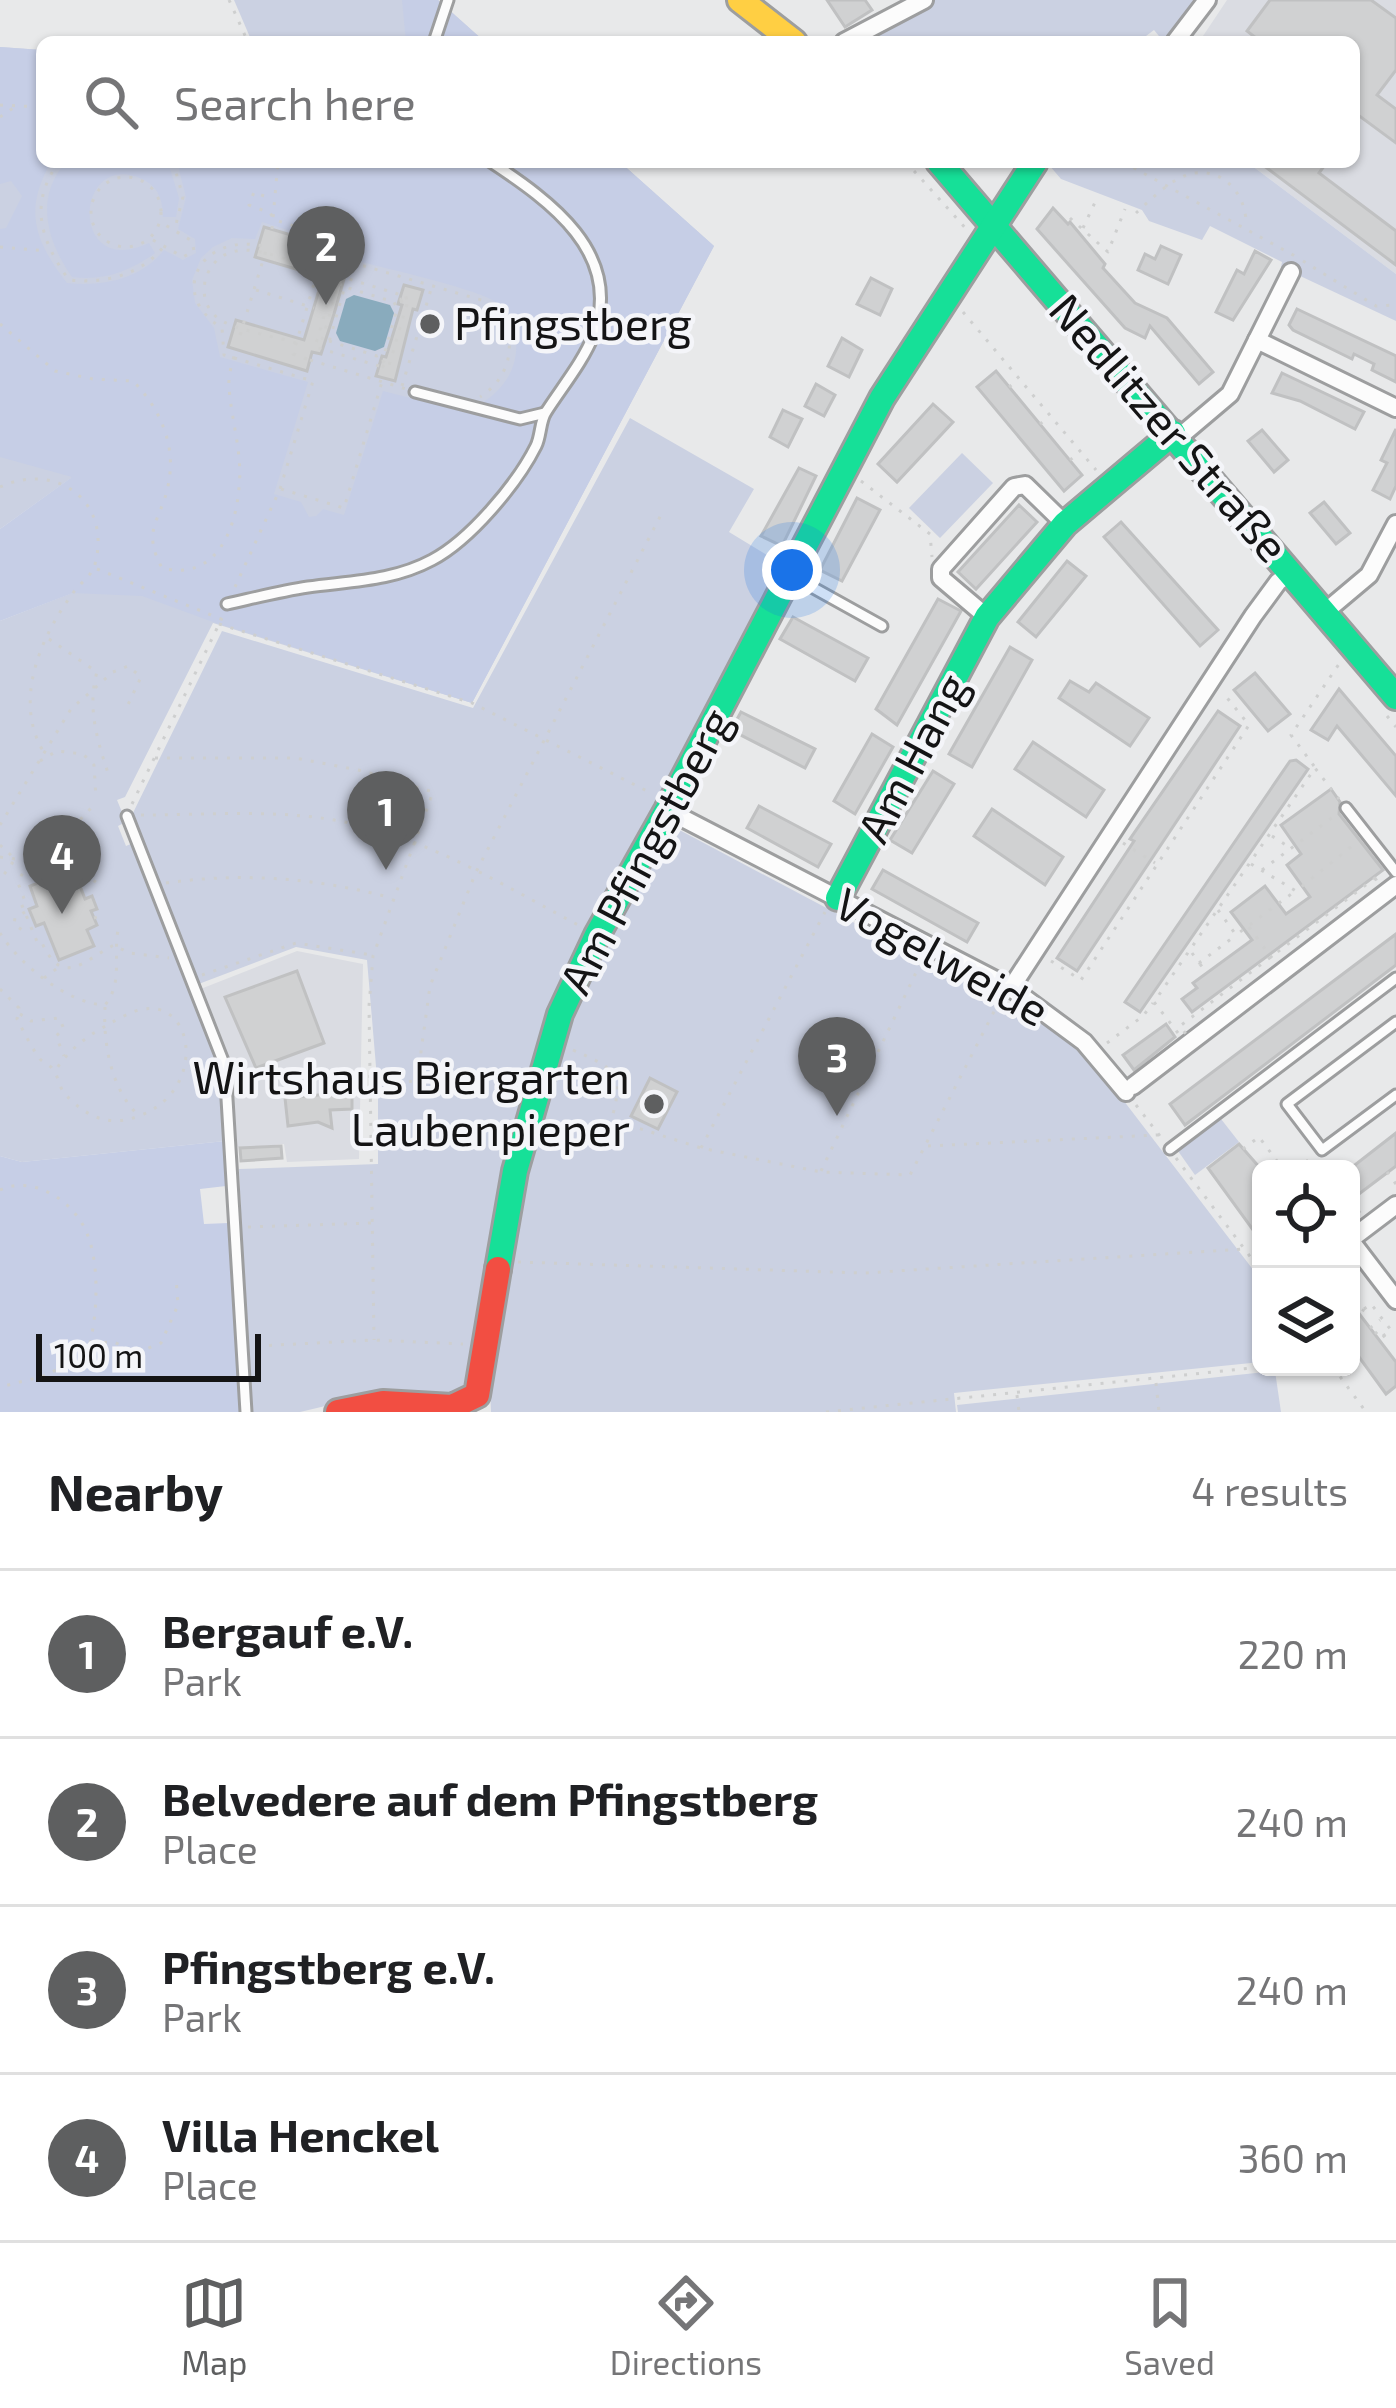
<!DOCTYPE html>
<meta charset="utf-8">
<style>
body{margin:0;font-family:"Exo 2",sans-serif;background:#f2f2f2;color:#202124}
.controls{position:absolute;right:36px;bottom:36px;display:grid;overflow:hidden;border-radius:18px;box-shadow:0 3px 9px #0004}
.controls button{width:108px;height:108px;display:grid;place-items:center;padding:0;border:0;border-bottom:3px solid #e0e0e0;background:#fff;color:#202124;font:60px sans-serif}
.scale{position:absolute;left:36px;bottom:30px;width:225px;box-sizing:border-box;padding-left:12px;border:6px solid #141415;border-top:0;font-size:33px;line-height:42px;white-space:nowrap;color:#141415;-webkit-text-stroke:9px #f4f5f9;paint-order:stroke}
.you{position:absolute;left:792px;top:570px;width:42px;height:42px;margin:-30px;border:9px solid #fff;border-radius:50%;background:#1a73e8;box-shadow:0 0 0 18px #1a73e833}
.badge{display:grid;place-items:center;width:78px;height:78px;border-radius:50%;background:#5e5f60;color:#fff;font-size:39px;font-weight:700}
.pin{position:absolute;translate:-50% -99px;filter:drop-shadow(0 3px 6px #0008)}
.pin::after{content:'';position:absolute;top:63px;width:42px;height:36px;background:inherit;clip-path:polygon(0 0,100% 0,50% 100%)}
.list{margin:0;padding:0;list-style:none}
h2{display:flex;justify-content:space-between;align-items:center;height:156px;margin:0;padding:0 48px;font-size:51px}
h2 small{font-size:39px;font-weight:400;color:#757577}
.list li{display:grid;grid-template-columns:78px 1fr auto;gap:36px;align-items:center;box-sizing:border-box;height:168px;padding:0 48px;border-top:3px solid #e0e0e0}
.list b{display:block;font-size:45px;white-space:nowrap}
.list p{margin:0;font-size:39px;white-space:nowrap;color:#757577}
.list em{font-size:39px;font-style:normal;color:#757577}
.icon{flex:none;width:66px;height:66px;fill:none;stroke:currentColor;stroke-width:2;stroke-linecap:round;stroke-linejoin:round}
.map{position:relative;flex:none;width:1396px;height:1412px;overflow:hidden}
.search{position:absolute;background:#fff;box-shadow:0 3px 9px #0004;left:36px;right:36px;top:36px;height:132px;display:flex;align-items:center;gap:30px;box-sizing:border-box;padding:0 42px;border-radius:18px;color:#757577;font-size:45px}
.sheet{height:828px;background:#fff}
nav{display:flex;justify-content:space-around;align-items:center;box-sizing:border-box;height:168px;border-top:3px solid #e0e0e0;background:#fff;font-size:33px;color:#757577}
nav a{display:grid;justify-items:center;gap:6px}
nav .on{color:#5e5f60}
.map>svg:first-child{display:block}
</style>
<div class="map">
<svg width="1396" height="1412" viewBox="0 0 1396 1412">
<rect width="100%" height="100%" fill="#e8e9ea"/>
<g fill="#dadce2">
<path d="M1227,0H1396V274L1247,162H1354V42H1199Z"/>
<path d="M297,951L363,964L359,1159L287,1162L284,1144L240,1148L235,1145L231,1065L198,990Z"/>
</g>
<g fill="#cbd1e2">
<path d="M234,0H438L485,42H252Z"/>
<path d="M924,0H1197L1163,41L1154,30L1138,42H844Z"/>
<path d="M0,47L42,50V162H620L714,246L472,703L213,623L125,797L117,800L126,822L118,826L126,846L133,843L221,1072L225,1141L22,1162L0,1156V621L72,593L71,478L0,529Z"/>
<path d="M1051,162H1247L1396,274V321L1281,267L1282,262L1210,226L1202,240L1149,221L1142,210L1061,179L1049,165Z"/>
<path d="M630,418L754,489L729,532L780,563L593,922L544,1037L476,1372L448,1401L376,1394L300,1412H250L239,1169L378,1164V1090L367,960L296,947L196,985L131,817L222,631L473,708Z"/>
<path d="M962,453L993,483L940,538L909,508Z"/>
<path d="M670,825L1060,1032L1091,1058L1261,1280V1362L954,1393L956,1412H491L490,1386C500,1317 508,1246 521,1178C545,1050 606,936 670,825Z"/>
<path d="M1221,1119L1239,1142L1195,1175L1178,1151Z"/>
<path d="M1275,1371L1281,1412H958L957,1405Z"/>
</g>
<g fill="#c6cee6" fill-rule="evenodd">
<path d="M402,0H438L485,42H406Z"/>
<path d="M0,47L42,50V162H51C23,211 35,241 67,283C103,287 141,279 164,250L183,260L196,253L195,239L178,229L186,197L177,162H620L714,246L472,703L213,622L142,596L73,593L0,621V529L72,477L0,457V229L6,228L22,196L11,181L0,184ZM262,222L345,248L343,257C373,266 478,288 497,303C514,316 520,342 514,363C507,387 486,405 462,411L383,391L344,515L323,509L316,516L309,517L301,502L274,494L308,382L220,357L214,328L195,303L192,280L201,258L213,247L232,238L255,239Z"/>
<path d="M66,162H168L179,198L176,217H163C163,200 158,186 142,179C74,148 68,281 149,243L155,253C129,272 103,281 72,277C47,241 34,198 66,162Z"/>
<path d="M225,1141L226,1186L200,1189L204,1224L229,1223L242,1412H0V1156L22,1162Z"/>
</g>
<path fill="#89abbd" d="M354,295L390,305L394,313L384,347L375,351L340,341L336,333L346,299Z"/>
<g fill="#d0d1d2" stroke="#c0c1c2" stroke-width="3">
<path d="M827,0H865L872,10L845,27Z"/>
<path d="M1270,0H1371L1396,18V70L1377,95L1396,109V143L1354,112V42H1261L1247,31Z"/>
<path d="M1259,162H1327L1319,173L1396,231V265Z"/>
<path d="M1053,208L1068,224L1070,222L1105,264L1103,268L1135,303L1167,318L1213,372L1199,384L1150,326L1145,338L1125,328L1037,229Z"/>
<path d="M264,227L342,250L337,269L346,272L334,314L321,354L312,352L307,371L228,347L236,320L304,340L323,277L255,257Z"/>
<path d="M1161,246L1181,255L1168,284L1138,270L1145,254L1155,259Z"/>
<path d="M1255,251L1271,260L1233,320L1216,312L1237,270L1244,274Z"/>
<path d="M871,278L892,289L880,315L857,304Z"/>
<path d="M404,285L423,290L417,310L413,309L395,381L376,376L382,356L386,357L402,305L398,304Z"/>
<path d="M1297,309L1396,356V382L1372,370L1374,364L1354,354L1352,359L1293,330L1289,325Z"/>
<path d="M842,338L862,350L849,377L828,366Z"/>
<path d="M996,371L1082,475L1064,491L977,387Z"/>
<path d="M1282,373L1364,412L1355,429L1300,401L1272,393Z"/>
<path d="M816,384L835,395L824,416L805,406Z"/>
<path d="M933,404L953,422L897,482L878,464Z"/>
<path d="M783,410L802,419L788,447L770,437Z"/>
<path d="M1396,429V486L1390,499L1373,490L1387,463L1381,460Z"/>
<path d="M1262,430L1288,460L1274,472L1248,441Z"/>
<path d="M799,468L816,476L782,546L761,536Z"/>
<path d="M857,498L880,510L842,581L820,570Z"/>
<path d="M1324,502L1350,533L1336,544L1310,513Z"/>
<path d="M1019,505L1037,522L976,589L958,572Z"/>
<path d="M1121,522L1218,630L1200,646L1104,537Z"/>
<path d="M1067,561L1086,576L1036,637L1018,622Z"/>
<path d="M938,599L961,611L897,725L876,709Z"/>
<path d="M793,617L868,658L855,681L780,639Z"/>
<path d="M1010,647L1032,660L972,767L949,754Z"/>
<path d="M1255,673L1290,714L1268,731L1234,690Z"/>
<path d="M1070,681L1089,692L1096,683L1149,718L1130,746L1059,698Z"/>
<path d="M1339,689L1396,756V796L1337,726L1328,740L1311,730Z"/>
<path d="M1218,711L1240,726L1077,971L1057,958L1134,841L1130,839Z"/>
<path d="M741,712L815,749L805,768L731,730Z"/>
<path d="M872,734L893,747L855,814L834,801Z"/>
<path d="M1033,742L1104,790L1086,817L1015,769Z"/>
<path d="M1296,760L1308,769L1140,1012L1125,1002L1290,761Z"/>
<path d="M933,771L954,784L912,853L890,840Z"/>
<path d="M1331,789L1340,802L1339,814L1383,870L1192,1012L1182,999L1197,988L1193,983L1252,940L1231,912L1265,886L1286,914L1310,897L1287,865L1301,854L1281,825Z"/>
<path d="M759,806L831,844L818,867L747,828Z"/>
<path d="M992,809L1063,857L1045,885L974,836Z"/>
<path d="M883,870L978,923L967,942L872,889Z"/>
<path d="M66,872L73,889L80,886L85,899L92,896L97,909L91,911L97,925L87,930L94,946L59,960L44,923L36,926L29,909L37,906L30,886Z"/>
<path d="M1396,934V965L1185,1125L1170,1104Z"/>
<path d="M297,971L324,1043L256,1068L225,997Z"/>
<path d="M1166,1024L1175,1037L1134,1070L1123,1055Z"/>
<path d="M650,1078L677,1092L658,1129L631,1116Z"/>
<path d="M352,1092V1109L330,1110L332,1128L318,1122L288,1126L285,1098Z"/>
<path d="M1396,1133V1166L1351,1200V1168Z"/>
<path d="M1239,1144L1261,1169V1241L1208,1168Z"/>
<path d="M281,1146L282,1158L241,1161L240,1148Z"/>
<path d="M1351,1303L1396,1362V1386L1386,1394L1351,1346Z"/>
</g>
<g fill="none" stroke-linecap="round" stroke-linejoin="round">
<g stroke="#9d9e9f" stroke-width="15">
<g id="lane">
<path d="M434,42L448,0"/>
<path d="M415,392L520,419L545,413"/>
<path d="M792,576L882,626"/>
<path d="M227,604C254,598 281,591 308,587C351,581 393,581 432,560C470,540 517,484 536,446C541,436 540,421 546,412C562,387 583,362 594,334C623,253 550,201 491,162"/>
<path d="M1346,808L1396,872"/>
<path d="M127,816L225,1066L246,1412"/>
<path d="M1396,1022L1287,1104L1322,1150L1396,1095"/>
<path d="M1170,1149L1396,978"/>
</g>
</g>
<g stroke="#9d9e9f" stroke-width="22">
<g id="street">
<path d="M844,42L924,0"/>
<path d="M1175,42L1207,0"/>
<path d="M1257,340L1396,408"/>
<path d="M1178,438L1230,394L1291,272"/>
<path d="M1325,612L1369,575L1396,524"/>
<path d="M987,617L941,578V569L1014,487L1025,485L1065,524"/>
<path d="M667,810L1011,988L1084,1042L1126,1092"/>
<path d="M1011,988L1253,616L1278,582L1292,571"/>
<path d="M1133,1086L1396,885"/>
<path d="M1351,1239L1396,1205"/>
<path d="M1351,1241L1396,1300"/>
</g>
</g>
<g stroke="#9d9e9f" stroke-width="30">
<g id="fast">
<path d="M939,162L1396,697"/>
<path d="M838,898L987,617L1065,524L1173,433"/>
<path d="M498,1269L515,1171L560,1014L597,935L667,810L882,398L1035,162"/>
</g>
</g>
<g stroke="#9d9e9f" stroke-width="30">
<path id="slow" d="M740,0L794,42"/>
</g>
<g stroke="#9d9e9f" stroke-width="30">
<path id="jam" d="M338,1412L383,1403L452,1407L477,1395L498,1269"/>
</g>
<g stroke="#cecfcf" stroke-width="3" stroke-dasharray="3 9" stroke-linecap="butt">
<path d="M229,0L248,42"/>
<path d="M0,105L42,107"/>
<path d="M0,117L16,106"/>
<path d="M59,162C28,204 41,241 69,280C104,284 142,275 164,246"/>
<path d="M173,162L183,197L175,228"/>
<path d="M906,162L969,232"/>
<path d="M1123,162L1295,256"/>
<circle cx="126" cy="212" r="35"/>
<path d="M264,196L254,192L249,205L270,213L275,220L358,246L353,261"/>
<path d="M1136,213C1149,201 1166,184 1182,177C1217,161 1247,191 1246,225"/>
<path d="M1070,218L1108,252L1125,209"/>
<path d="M1083,228L1097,198"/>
<path d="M272,229L278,162"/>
<path d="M153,240L183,257L194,251L192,241L162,223"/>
<path d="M0,247L47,251"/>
<path d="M340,259L488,302C520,330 515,375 480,397"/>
<path d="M1303,261L1376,306L1396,305"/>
<path d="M339,284L345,286L329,342L322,340Z"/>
<path d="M256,290L314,308"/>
<path d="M401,300L402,303L405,299H401V303L403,304L405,300"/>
<path d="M963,312L1096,470"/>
<path d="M0,324L55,371L93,379L133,381C160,408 177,446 168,486C161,521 141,529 162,568C214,581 235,534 239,488C243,454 231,420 229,386C228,374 233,361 236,349"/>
<path d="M240,335L268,244"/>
<path d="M329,341L377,356L385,352L397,309L394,302L345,287"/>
<path d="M296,343C273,336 245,332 224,322C191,305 202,257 236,251C260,246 295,264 318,271"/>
<path d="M307,359L293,354L323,254L338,259"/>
<path d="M310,360L406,389"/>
<path d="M384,363L383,361C383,359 384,358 385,359L383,367L388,369L409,297L403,299"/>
<path d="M379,366L315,347L336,275L401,295"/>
<path d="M402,386L432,286"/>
<path d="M1009,387L1018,380"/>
<path d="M1040,424L1048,417"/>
<path d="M1070,460L1079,453"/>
<path d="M861,481L930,534L932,557"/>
<path d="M0,487C56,461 112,501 95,564C92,576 80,583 73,593C41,636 13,700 43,751"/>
<path d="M281,489L344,508L382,382"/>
<path d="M97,569L221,619"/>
<path d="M235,587L280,489L313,381L224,355L222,328C165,293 203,230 267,247"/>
<path d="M219,624L472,703L653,794"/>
<path d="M49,639L97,672C87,706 97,740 108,773"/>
<path d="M1387,716L1396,727"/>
<path d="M155,758H295L363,771L433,792L373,956L369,1006L374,1340"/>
<path d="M40,761L57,751L83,754L94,765L96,798"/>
<path d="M1314,766L1291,735L1341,661"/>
<path d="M132,804L222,618"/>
<path d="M141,815C211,815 286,808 354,824C435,842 510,889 582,927"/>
<path d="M0,825L71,709L113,672L128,666L141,677L125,711"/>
<path d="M1272,836L1289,847"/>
<path d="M1123,843L1155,863"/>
<path d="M0,845L15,859L0,880"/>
<path d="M0,857L15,859L25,855L30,863"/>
<path d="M56,860L66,835L91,808"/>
<path d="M1251,864L1296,891L1356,843"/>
<path d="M1262,870L1337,814"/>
<path d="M1375,878L1383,890L1189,1038L1180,1026Z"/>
<path d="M96,882C70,865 33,842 18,883L25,901L21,903L38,944L42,943C63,988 83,961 114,945L129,953L169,958"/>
<path d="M166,883C244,872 316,878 392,898"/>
<path d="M71,884L86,877"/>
<path d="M1218,910L1236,935L1294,892"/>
<path d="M25,912L15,918L14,924L22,930L29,928"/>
<path d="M94,918L101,916"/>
<path d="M1249,927L1272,958"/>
<path d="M0,933C19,964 68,1004 105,1005C124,982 112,953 119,925"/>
<path d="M1192,953L1199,963L1235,936"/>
<path d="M1051,961L1081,980L1249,725L1224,694"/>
<path d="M1200,964L1207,973"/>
<path d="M202,975L296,943L372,955"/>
<path d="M44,978L59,967"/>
<path d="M0,989L19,1008L17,1019C24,1032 31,1047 40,1059C44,1063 51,1065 54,1071C61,1082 57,1088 72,1101C92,1120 114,1126 139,1116C213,1089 193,981 126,1015C97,1030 73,1043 55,1071"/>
<path d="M105,1007C103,1043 111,1089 138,1115"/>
<path d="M20,1014L31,1021L59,1018L64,1029L56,1036L64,1056"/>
<path d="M1178,1033L1154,1002L1315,768L1339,799"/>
<path d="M1107,1043L1143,1016L1153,1003"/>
<path d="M573,1050C609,1066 625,1071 613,1114L619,1122L701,1148L821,1172L910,1175L1001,998"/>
<path d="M373,1084L417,1081L430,986L476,872L663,511"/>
<path d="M1136,1105L1163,1140"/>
<path d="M928,1146L1158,1135"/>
<path d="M701,1148L825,912"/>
<path d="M1243,1149L1259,1137L1283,1169"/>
<path d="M1176,1158L1261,1271"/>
<path d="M1296,1169L1311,1158"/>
<path d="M821,1171L923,958"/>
<path d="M1387,1172L1396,1184"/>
<path d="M0,1190C34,1174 76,1202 88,1236C100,1268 97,1316 89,1348L48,1375L0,1387"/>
<path d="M1351,1201L1361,1214"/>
<path d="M248,1227L371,1223"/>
<path d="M518,1262L864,1273L1244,1249"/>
<path d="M1355,1309L1361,1305L1364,1309L1360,1315"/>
<path d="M1364,1309L1371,1304L1379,1314"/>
<path d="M1370,1328L1380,1320"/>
<path d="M1375,1334L1379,1330L1386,1339L1381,1343"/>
<path d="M1383,1336L1391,1330L1380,1316L1385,1312"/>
<path d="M92,1343L114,1342L136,1353L161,1343L178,1305L176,1278"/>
<path d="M257,1346L374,1340L463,1344"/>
<path d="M1333,1367L1366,1412"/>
<path d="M1156,1383L1159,1412"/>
<path d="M1017,1395L1019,1412"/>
<path d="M826,1412L1261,1367"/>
</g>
<use href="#lane" stroke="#fcfcfc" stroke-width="9"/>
<use href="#street" stroke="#fcfcfc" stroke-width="16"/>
<use href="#fast" stroke="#16e098" stroke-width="24"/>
<use href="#slow" stroke="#ffcf43" stroke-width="24"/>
<use href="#jam" stroke="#f24e42" stroke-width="24"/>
</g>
<g fill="#5e5f60" stroke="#f4f5f9" stroke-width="4.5">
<circle cx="430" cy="324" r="12"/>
<circle cx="654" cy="1104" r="12"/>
</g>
<g text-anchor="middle" stroke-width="9" stroke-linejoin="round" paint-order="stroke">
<g font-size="45" fill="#141415" stroke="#f4f5f9" text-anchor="start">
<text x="454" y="340">Pfingstberg</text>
<text x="630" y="1094" text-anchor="end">Wirtshaus Biergarten<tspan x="630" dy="52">Laubenpieper</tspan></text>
</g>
<g font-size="45" fill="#141415" stroke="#f4f5f9">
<text transform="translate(1169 428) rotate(49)" y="16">Nedlitzer Straße</text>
<text transform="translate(913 758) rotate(-62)" y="16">Am Hang</text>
<text transform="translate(646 851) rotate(-62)" y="16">Am Pfingstberg</text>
<text transform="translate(942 957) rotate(29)" y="16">Vogelweide</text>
</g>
</g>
</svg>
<div class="controls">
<button><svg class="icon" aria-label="locate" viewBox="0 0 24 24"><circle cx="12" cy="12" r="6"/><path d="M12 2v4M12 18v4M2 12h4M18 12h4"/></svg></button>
<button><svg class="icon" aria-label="layers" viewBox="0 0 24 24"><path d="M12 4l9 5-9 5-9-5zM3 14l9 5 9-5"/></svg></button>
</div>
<div class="scale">100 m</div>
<div class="you"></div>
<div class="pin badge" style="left:386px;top:870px">1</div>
<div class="pin badge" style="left:326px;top:305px">2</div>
<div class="pin badge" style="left:837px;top:1116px">3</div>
<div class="pin badge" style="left:62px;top:914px">4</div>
<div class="search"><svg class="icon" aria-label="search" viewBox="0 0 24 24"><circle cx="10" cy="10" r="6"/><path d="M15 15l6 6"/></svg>Search here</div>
</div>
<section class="sheet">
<h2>Nearby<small>4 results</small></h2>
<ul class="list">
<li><span class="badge">1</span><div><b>Bergauf e.V.</b><p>Park</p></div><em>220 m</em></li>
<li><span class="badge">2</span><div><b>Belvedere auf dem Pfingstberg</b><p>Place</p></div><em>240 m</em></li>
<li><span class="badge">3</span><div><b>Pfingstberg e.V.</b><p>Park</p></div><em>240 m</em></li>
<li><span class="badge">4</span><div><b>Villa Henckel</b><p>Place</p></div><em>360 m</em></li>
</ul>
</section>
<nav>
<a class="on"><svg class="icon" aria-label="map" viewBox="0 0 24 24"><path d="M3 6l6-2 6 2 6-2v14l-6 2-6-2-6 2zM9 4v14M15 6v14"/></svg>Map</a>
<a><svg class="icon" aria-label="directions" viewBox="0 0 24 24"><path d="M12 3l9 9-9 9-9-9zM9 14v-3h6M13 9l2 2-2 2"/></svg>Directions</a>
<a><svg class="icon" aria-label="saved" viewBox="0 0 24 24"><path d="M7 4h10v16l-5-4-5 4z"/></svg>Saved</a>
</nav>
